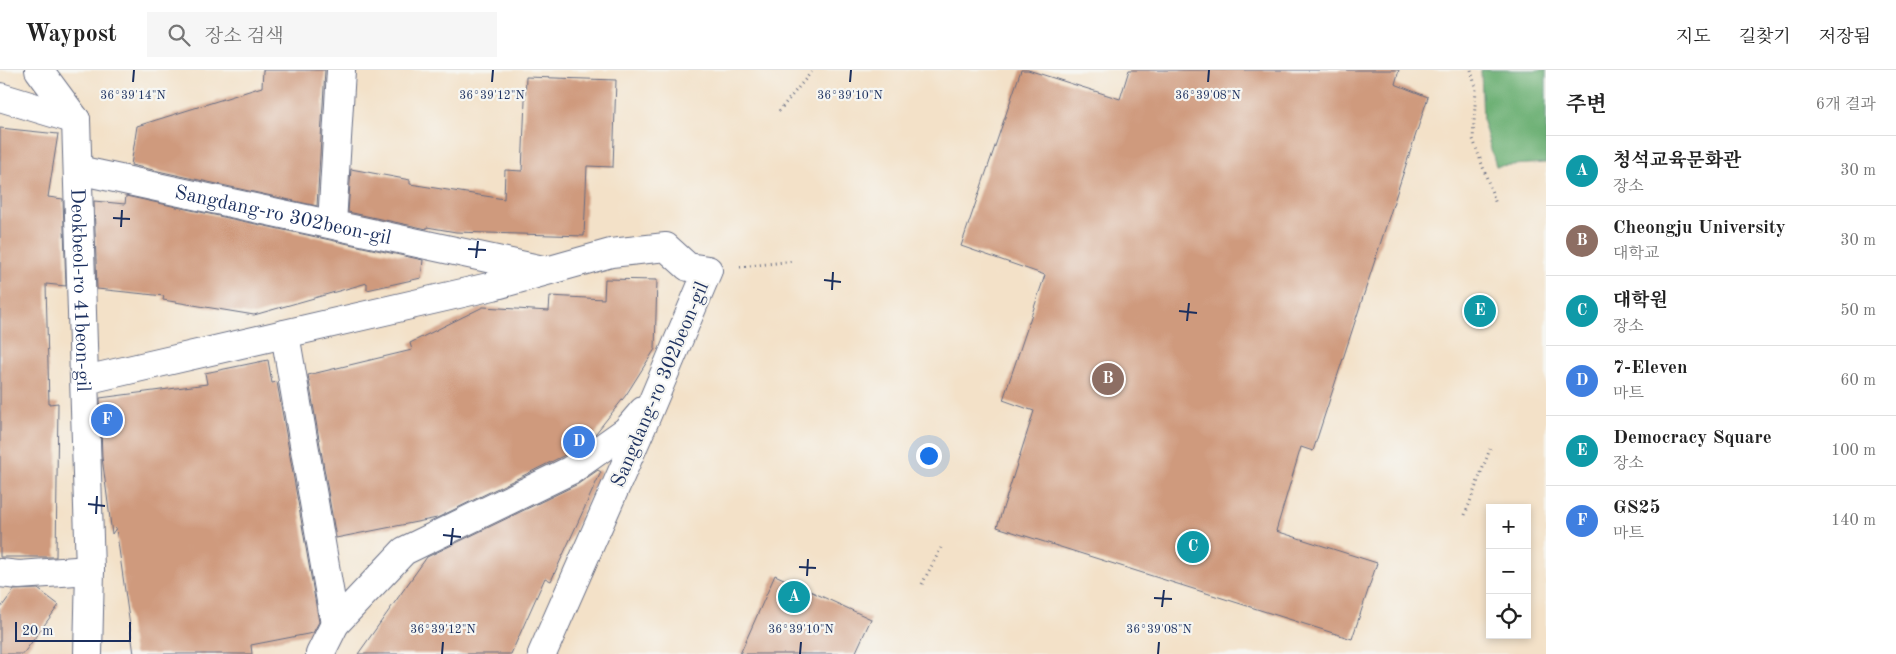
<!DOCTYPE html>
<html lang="ko">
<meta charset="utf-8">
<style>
body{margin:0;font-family:"Old Standard TT","Noto Serif KR",serif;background:#f6f6f6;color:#222}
.controls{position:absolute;right:15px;bottom:15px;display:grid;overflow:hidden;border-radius:0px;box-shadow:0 2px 8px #0003}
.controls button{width:45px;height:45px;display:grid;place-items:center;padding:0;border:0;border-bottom:1px solid #e0e0e0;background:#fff;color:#222;font:25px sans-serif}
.scale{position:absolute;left:15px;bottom:12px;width:116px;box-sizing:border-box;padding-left:5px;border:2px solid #1b2f5e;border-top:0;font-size:14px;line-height:18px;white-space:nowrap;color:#1b2f5e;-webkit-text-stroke:4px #f6f6f2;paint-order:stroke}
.you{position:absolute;left:928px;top:385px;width:18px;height:18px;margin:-12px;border:4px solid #fff;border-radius:50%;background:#1a73e8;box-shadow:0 0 0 8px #1a73e833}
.badge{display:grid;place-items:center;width:32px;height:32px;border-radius:50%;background:#c8321e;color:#fff;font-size:16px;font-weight:700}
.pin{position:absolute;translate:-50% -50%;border:2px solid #fff;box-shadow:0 1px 5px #0006}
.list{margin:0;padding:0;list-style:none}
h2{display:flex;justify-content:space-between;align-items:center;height:65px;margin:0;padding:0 20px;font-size:21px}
h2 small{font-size:16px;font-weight:400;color:#767676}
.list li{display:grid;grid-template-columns:32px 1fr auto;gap:15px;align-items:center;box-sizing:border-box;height:70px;padding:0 20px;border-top:1px solid #e0e0e0}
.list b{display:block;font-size:19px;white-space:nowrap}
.list p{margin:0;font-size:16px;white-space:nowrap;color:#767676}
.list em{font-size:16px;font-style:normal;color:#767676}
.icon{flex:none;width:28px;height:28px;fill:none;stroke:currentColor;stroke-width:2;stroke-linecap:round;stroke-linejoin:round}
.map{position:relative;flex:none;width:1546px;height:584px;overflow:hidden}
header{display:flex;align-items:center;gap:30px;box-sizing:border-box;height:70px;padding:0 25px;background:#fff;border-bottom:1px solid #e0e0e0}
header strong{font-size:24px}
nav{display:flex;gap:28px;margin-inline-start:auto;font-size:18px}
.search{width:350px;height:45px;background:#f6f6f6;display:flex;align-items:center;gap:12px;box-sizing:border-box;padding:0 18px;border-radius:0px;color:#767676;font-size:19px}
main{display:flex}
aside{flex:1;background:#fff}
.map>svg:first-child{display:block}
</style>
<header>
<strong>Waypost</strong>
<div class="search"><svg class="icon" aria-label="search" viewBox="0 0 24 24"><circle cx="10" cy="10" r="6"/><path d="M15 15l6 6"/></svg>장소 검색</div>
<nav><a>지도</a><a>길찾기</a><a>저장됨</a></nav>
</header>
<main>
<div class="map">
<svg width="1546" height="584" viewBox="0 0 1546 584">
<rect width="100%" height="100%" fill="#f6f6f2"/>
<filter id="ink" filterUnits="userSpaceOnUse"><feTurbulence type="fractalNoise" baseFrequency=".02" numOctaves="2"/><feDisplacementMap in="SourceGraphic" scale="10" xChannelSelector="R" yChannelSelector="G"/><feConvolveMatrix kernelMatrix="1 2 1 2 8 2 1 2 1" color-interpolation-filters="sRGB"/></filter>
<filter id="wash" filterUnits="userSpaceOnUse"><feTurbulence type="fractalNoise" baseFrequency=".0096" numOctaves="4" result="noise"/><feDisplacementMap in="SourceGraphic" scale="20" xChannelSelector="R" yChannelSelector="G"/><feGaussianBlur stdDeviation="1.12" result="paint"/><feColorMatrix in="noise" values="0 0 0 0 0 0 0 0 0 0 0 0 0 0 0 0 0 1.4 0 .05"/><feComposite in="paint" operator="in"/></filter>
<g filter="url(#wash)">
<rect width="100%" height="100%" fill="#f3e1c8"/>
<path fill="#6db074" stroke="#447069" d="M1481,0H1546V93L1496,96L1483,52Z"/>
<g id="blocks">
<g fill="#cf9a7d">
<path d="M263,0H325L317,136L131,95L137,56L262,17Z"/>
<path d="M1021,0H1028L1120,29L1129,0H1399L1395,14L1428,27L1313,381L1301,377L1276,461L1377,493L1352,569L997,457L1034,341L1003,330L1045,205L961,176Z"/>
<path d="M526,7L616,10L613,97L587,96L584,166L456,162L427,157V159L348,142L351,99L410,110V114L504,129L505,100L522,101Z"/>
<path d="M0,58L58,64L48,127L63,129L66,216L46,214L49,334L58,333L56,487H0Z"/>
<path d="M126,126L423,190L421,208L367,220V213L254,245L163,230L164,226L97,219L94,131L125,134Z"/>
<path d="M605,209L657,210L655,279L626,325L596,363L563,386L437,448L336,468L308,305L412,280L410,273L483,237L549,241L550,226L604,229Z"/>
<path d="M268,290L272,313L277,312L319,552L313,563L251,575L252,584H134L116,458L112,464L102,387L100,328L207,314L205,303Z"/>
<path d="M598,400L601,402L551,511L545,508L511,584H358L427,487L578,414Z"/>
<path d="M775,505L871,549L855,584H740Z"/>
<path d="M38,519L59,535L23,584H0V539L14,520Z"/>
</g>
</g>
</g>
<g filter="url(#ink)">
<use href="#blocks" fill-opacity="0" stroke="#676d83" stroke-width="1"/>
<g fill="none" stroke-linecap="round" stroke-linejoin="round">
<g stroke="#676d83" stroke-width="30">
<g id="minor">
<path d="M39,0L76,50"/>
<path d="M0,27L76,50"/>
<path id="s1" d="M76,50L90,500L88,584"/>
<path id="s2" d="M78,100L543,200"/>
<path d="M332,154L341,0"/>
<path d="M285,264L335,554"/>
<path d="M85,310L493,216L611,183L666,177L688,197L708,200L644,352L542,584"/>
<path d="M0,503L19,505L90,500"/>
<path d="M320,584L335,554L404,481L571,400L626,361L643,341"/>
</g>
</g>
<g stroke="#676d83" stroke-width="3" stroke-dasharray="1 4" stroke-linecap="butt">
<path d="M1471,0L1476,19L1473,69L1496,134"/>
<path d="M779,41L813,0"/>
<path d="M740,197L794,191"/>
<path d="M1465,445L1490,379"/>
<path d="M922,514L941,478"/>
</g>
<use href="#minor" stroke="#fff" stroke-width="28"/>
</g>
</g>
<path fill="none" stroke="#1b2f5e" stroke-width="2" d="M133,12L134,0M492,12L493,0M850,12L851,0M1208,12L1209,0M113,148L130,149M121,157L122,140M468,179L486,180M476,188L478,171M824,210L841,212M832,220L833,202M1179,241L1197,243M1187,251L1189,233M88,434L105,436M96,444L97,426M443,465L461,467M451,475L453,458M799,497L816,498M807,506L808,489M1154,528L1172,529M1162,537L1164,520M442,584L443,572M800,584L801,572M1158,584L1159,572"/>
<g text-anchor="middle" stroke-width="4.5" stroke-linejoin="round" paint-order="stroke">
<g font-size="20" fill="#1b2f5e" stroke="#f6f6f2">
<text dy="7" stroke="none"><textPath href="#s2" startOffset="210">Sangdang-ro 302beon-gil</textPath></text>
<text dy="7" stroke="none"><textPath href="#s1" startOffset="170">Deokbeol-ro 41beon-gil</textPath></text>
<text transform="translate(659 314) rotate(-67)" y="7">Sangdang-ro 302beon-gil</text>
</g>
</g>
<g font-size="12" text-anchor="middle" fill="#1b2f5e" stroke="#f6f6f2" stroke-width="4.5" stroke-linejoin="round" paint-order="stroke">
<text x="133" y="29">36°39'14"N</text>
<text x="492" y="29">36°39'12"N</text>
<text x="850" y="29">36°39'10"N</text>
<text x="1208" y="29">36°39'08"N</text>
<text x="443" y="563">36°39'12"N</text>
<text x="801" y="563">36°39'10"N</text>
<text x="1159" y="563">36°39'08"N</text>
</g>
</svg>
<div class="controls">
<button>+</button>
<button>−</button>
<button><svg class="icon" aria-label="locate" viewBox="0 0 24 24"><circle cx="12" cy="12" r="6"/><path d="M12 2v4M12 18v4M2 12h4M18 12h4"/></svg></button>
</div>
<div class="scale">20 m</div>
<div class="you"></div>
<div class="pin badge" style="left:794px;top:527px;background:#0f9aa8">A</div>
<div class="pin badge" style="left:1108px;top:309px;background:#8d6e63">B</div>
<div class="pin badge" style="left:1193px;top:477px;background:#0f9aa8">C</div>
<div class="pin badge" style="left:579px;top:372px;background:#3f7fe0">D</div>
<div class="pin badge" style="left:1480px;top:241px;background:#0f9aa8">E</div>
<div class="pin badge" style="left:107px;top:350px;background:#3f7fe0">F</div>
</div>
<aside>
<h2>주변<small>6개 결과</small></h2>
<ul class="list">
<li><span class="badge" style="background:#0f9aa8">A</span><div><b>청석교육문화관</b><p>장소</p></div><em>30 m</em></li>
<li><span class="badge" style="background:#8d6e63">B</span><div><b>Cheongju University</b><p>대학교</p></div><em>30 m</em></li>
<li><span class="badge" style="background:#0f9aa8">C</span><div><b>대학원</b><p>장소</p></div><em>50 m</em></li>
<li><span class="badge" style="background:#3f7fe0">D</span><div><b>7-Eleven</b><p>마트</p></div><em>60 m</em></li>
<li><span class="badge" style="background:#0f9aa8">E</span><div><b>Democracy Square</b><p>장소</p></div><em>100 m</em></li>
<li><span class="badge" style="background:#3f7fe0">F</span><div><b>GS25</b><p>마트</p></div><em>140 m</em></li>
</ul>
</aside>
</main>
